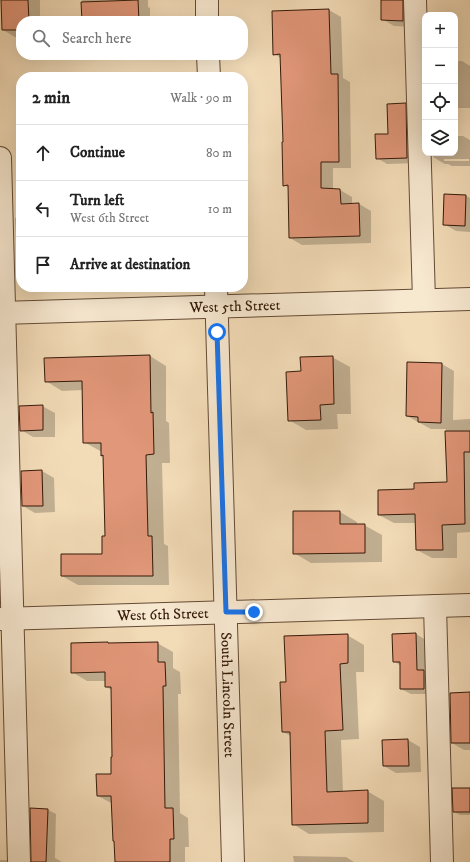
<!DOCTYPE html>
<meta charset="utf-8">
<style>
body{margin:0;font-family:"IM FELL DW Pica",serif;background:#f6f6f6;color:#222}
.controls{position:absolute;right:12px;top:12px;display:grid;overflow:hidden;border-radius:8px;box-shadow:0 4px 16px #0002}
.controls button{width:36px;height:36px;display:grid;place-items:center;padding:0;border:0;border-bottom:1px solid #e0e0e0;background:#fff;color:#222;font:20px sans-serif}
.stop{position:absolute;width:12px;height:12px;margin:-9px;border:3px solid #1a73e8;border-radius:50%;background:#fff}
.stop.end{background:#1a73e8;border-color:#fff;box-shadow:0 1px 4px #0008}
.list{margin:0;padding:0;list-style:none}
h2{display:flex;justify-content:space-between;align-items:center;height:52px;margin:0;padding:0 16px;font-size:17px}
h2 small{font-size:13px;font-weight:400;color:#767676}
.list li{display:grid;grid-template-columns:26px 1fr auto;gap:12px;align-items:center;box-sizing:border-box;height:56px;padding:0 16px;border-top:1px solid #e0e0e0}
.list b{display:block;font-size:15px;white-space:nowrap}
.list p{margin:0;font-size:13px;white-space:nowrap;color:#767676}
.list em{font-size:13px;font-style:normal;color:#767676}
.icon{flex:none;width:22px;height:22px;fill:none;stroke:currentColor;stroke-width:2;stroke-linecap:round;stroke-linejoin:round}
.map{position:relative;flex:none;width:470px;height:862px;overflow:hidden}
.search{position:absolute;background:#fff;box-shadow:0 4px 16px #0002;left:16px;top:16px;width:232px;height:44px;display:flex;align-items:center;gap:10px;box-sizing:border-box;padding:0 14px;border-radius:16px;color:#767676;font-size:15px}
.panel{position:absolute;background:#fff;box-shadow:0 4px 16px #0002;left:16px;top:72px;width:232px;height:220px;border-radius:16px}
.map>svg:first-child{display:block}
</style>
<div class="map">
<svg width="470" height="862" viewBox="0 0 470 862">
<rect width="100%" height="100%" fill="#f2dbb7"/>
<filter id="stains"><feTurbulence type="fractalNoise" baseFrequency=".005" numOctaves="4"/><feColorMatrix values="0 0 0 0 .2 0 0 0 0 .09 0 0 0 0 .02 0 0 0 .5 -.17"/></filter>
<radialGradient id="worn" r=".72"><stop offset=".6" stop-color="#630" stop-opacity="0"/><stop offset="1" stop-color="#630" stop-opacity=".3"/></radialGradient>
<g fill="#0003" fill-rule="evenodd">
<path d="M2,0H40V21H21V37H15L3,30Z"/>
<path d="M82,0H148V7L150,8V21H83Z"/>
<path d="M382,0H416L415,27L394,26L382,19Z"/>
<path d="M329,10L341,17L343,78L350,82L351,168H333V189L340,190L352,197V205L359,204L371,211V243L302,245L290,238L289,188L284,185L281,58L274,54Z"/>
<path d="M455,61H462L470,66V108H455Z"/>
<path d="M405,104L415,110L417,163L387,164L377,158Z"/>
<path d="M455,136H463L470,140V166H452L448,164H445L433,157V153H455ZM444,159H469V161H444Z"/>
<path d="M445,195L466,196L470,198V232L456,231L444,224Z"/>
<path d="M15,218H21V244L16,241Z"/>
<path d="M150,356L166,366V421L169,423L170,463H162L164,544L168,546L169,585H78L62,576L103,555L106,537L104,456L102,455V452L84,442L83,390L62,391L46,381Z"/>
<path d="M332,357L350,367L351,414H337L338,429L306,430L289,420L302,372Z"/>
<path d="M442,364L454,371L453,420L470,419V532L457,533V558H432L417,550L416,523H394L379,515L415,490L448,483L446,429H431L407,416Z"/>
<path d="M42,406L55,413V437H33L21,430Z"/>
<path d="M42,471L54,478L55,512L35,513L23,506L22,472Z"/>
<path d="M340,512L357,522V525H364L382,535V562L311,563L294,553Z"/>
<path d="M416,634L426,640L434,694H411L401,689V666L394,661L393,635Z"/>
<path d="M347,635L364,645V672H356L359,739L341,740L343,792L367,791L384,801V832L309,834L293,824L291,736L283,732L287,683Z"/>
<path d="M157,643L173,652V668L180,672L181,694H178L180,813L188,818L189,847H185V862H116L113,804L98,796L112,775L113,758L112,690L106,687V681H87L72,672L110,644Z"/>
<path d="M470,693V750H464L452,743Z"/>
<path d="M408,740L420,747L421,772L396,773L384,766L383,741Z"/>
<path d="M470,789V815H460L454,812Z"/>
<path d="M48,810L56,814L55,858L62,862H32Z"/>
<path d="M293,856L346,857L354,862H294Z"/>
<path d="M0,860H6L9,862H0Z"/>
</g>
<g fill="#e19779" stroke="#341909">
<path d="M1,0H28L29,21H21V30H2Z"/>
<path d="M138,0L139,21H82L81,2Z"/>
<path d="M381,0H403V21L381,20Z"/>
<path d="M329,9L331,74H338L339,162H321V188L340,189L341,204L359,203L360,236L289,238L288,185L283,186L282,142H283L280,54L273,55L272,11Z"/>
<path d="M406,103L407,158L376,159L375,134H388L387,104Z"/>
<path d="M444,194L466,195L465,226L443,225Z"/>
<path d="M150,355L151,413L153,412L154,454L146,455L148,536H152L153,576H61V554H102V536H105L103,455L101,456V443H83L82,381L45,382L44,358Z"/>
<path d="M333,356L334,404L320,405L321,420L288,421L286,372L301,371L300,357Z"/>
<path d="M407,362L442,363L441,423L418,422V417L406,416Z"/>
<path d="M43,405V430L20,431L19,406Z"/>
<path d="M445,431H470V452H464L465,524L442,525L443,550H416L415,514L378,515V490L414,489V483L447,482Z"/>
<path d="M42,470L43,506H22L21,471Z"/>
<path d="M293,511H340V524H365V553L293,554Z"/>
<path d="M416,633L417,670H424V689H400V662H393L392,634Z"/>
<path d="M348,634V663L340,664L343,730L325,731L327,792L368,790V823L292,825L290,732H282L280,682H286L284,636Z"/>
<path d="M108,642V643L158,642V662H165L166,686H163L165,808H173L174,839H170V862H115L114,841H113L111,796H97L96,774H111V757H112L111,687H105V672L71,673V643Z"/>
<path d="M470,692V743H451L450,693Z"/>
<path d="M408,739L409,766H383L382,740Z"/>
<path d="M452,788H470V812H453Z"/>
<path d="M30,808L48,809L46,862H31Z"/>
</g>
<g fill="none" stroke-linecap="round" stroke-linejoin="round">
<g stroke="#644a34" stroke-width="24">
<g id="minor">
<path d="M207,0V21"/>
<path d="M415,0L424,300"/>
<path d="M208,55L209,77"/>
<path d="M0,158L19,862"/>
<path id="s1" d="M216,287L233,862"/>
<path id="s2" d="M0,313L470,299"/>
<path d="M435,606L442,862"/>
<path id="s3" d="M0,619L470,605"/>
</g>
</g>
<use href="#minor" stroke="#f7e8d0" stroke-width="22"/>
</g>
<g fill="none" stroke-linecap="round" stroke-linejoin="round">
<path stroke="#1a73e8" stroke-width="5" d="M217,332L226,612H254"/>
</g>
<g text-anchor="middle" stroke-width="4" stroke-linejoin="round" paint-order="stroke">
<g font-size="15" fill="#341909" stroke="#f7e8d0">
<text dy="5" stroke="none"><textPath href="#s2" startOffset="235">West 5th Street</textPath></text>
<text dy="5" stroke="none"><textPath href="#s3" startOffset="163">West 6th Street</textPath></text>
<text dy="5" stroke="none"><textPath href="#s1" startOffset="408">South Lincoln Street</textPath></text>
</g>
</g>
<rect width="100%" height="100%" filter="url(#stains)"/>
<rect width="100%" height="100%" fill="url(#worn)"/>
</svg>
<div class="controls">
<button>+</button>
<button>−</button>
<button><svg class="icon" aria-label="locate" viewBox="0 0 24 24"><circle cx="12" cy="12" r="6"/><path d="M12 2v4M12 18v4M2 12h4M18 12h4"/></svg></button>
<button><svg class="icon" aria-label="layers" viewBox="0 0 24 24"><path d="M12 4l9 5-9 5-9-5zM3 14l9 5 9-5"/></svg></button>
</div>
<div class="stop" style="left:217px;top:332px"></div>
<div class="stop end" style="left:254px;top:612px"></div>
<div class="search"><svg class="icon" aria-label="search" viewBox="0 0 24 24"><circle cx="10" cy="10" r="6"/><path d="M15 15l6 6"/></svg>Search here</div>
<section class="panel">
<h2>2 min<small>Walk · 90 m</small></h2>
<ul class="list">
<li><svg class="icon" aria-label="ahead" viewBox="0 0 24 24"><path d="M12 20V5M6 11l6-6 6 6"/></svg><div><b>Continue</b></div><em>80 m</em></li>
<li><svg class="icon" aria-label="left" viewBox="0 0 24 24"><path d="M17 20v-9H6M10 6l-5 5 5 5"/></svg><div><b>Turn left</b><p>West 6th Street</p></div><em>10 m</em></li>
<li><svg class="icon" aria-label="arrive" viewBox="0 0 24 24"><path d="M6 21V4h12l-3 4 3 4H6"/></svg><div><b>Arrive at destination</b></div></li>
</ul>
</section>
</div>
